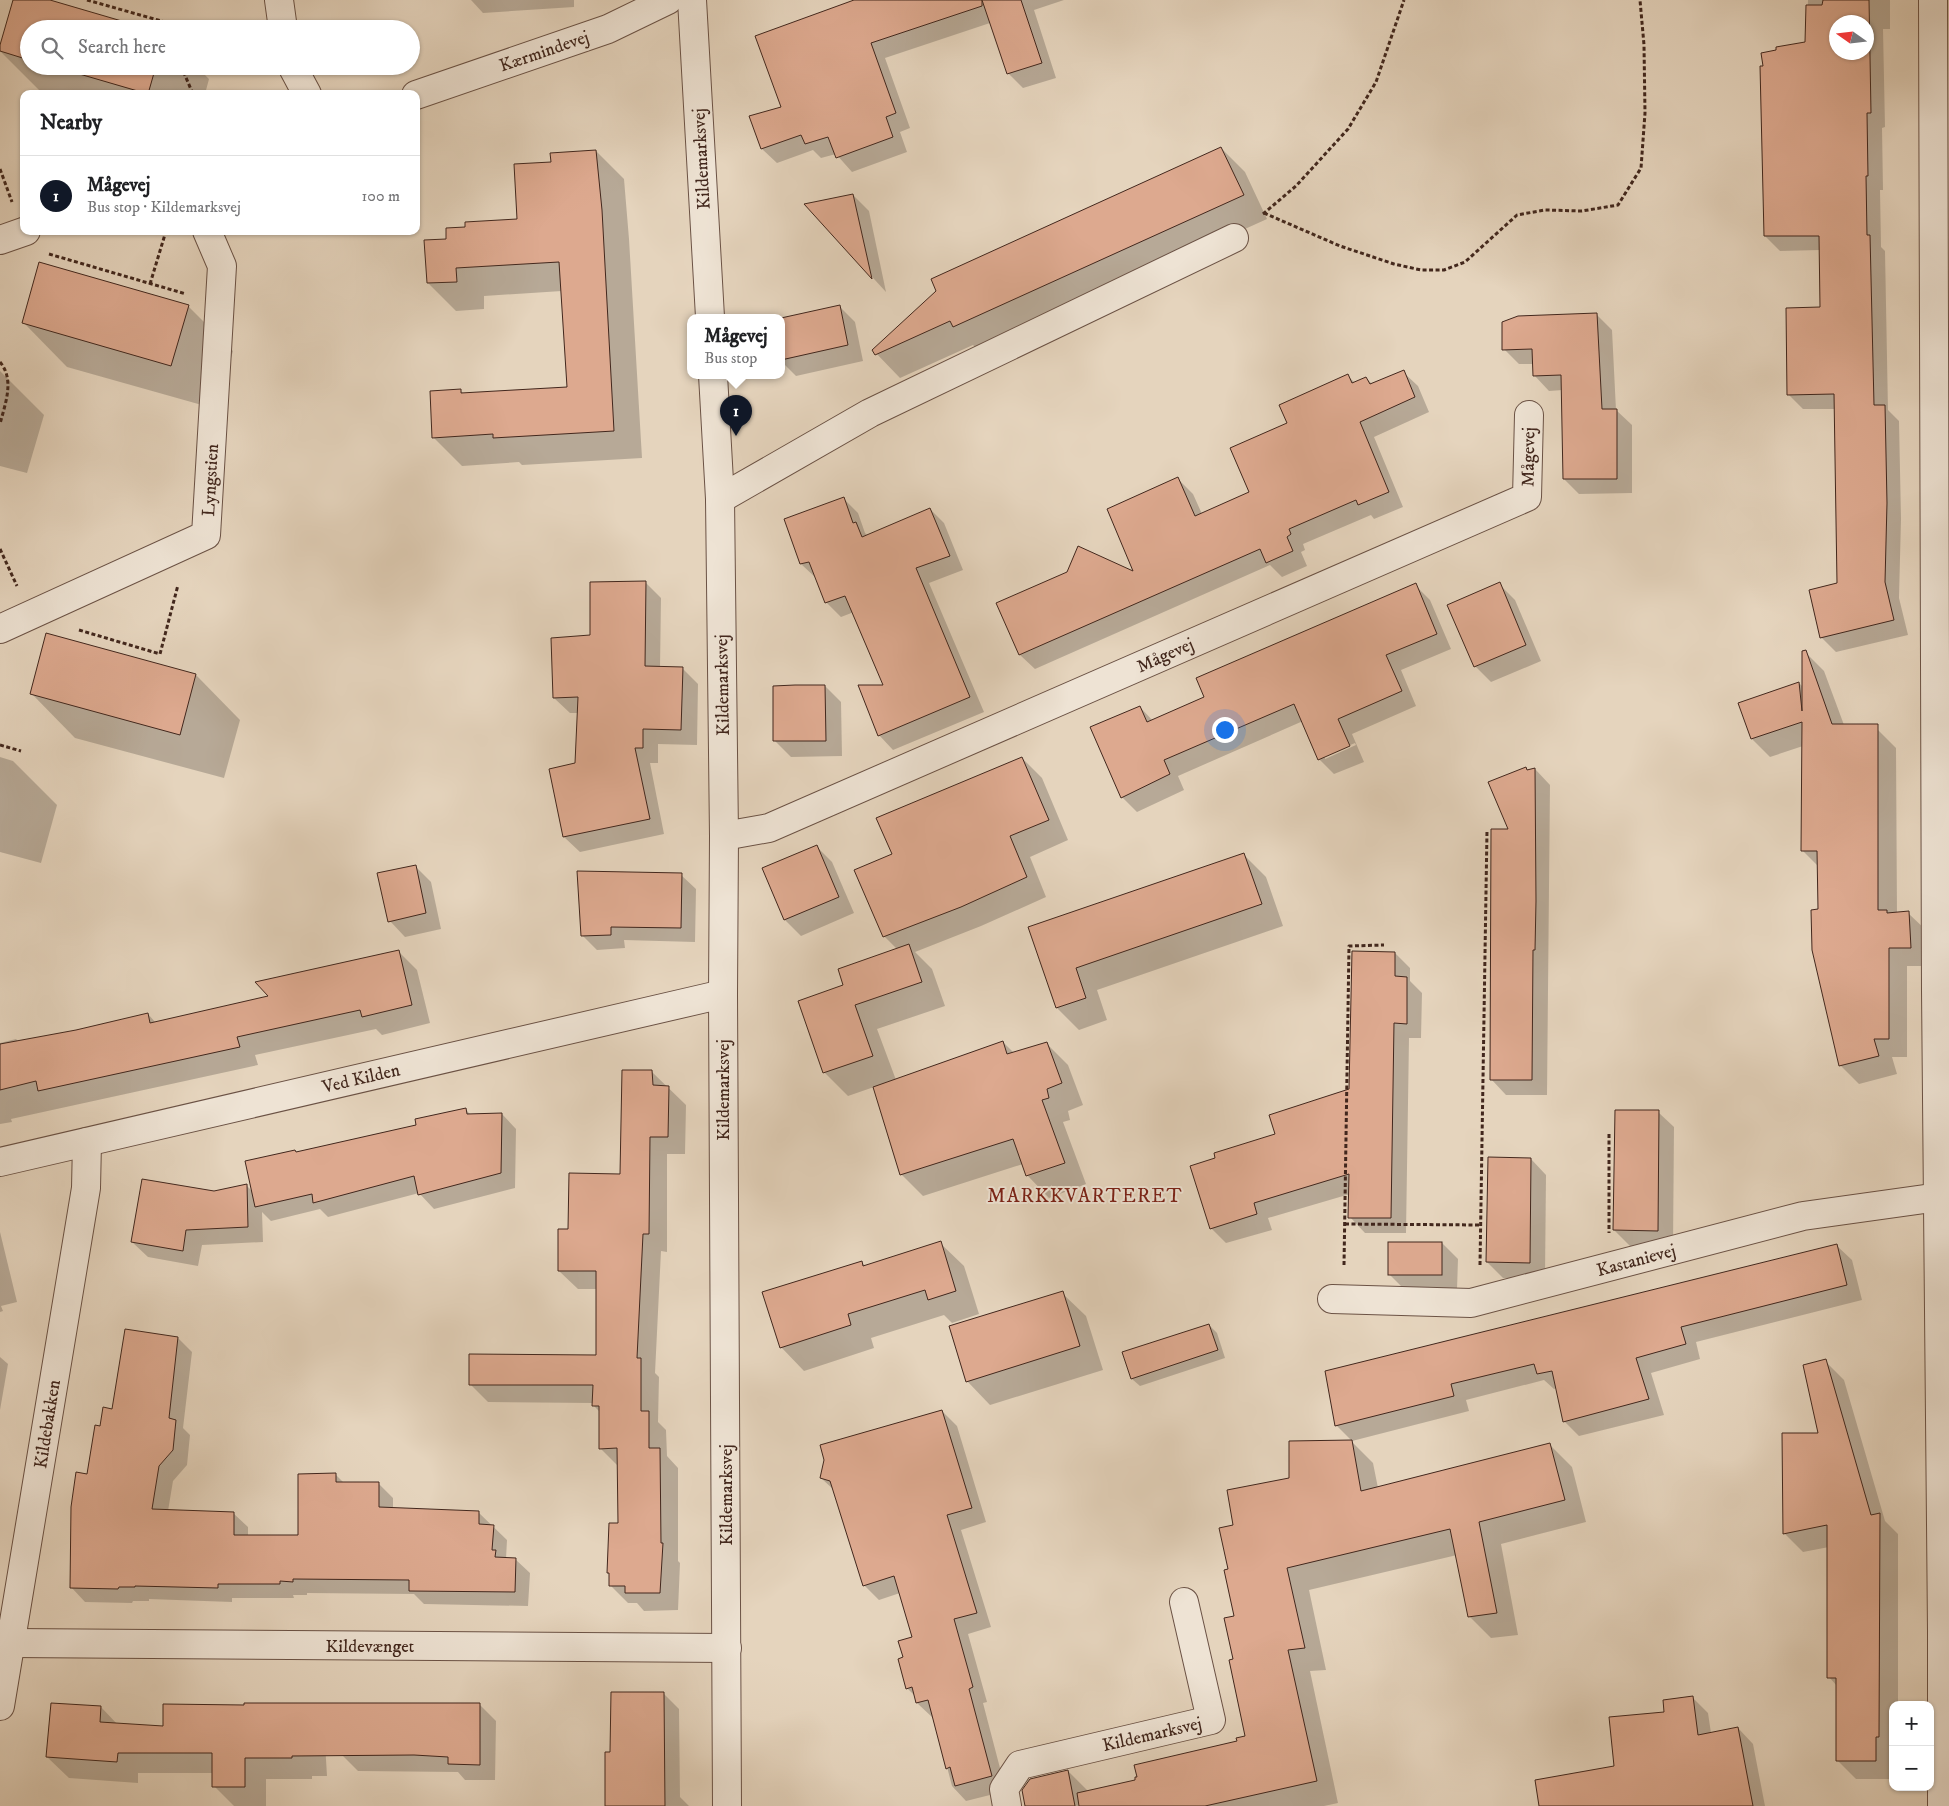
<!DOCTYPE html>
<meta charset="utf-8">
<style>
body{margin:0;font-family:"IM FELL DW Pica",serif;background:#f2f2f2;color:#202124}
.controls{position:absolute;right:15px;bottom:15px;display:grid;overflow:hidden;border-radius:10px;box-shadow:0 1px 4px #0004}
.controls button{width:45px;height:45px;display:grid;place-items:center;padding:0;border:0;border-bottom:1px solid #e0e0e0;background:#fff;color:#202124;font:25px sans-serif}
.compass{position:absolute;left:1829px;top:15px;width:45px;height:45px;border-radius:50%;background:#fff;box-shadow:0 1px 4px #0004;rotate:284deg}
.you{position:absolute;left:1224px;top:729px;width:18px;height:18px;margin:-12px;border:4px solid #fff;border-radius:50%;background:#1a73e8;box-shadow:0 0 0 8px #1a73e833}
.badge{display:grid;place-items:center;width:32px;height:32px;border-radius:50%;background:#111827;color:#fff;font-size:16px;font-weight:700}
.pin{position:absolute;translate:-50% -41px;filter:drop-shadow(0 1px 2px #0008)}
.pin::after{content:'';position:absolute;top:26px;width:18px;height:15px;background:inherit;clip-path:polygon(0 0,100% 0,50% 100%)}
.popup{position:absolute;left:687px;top:314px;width:98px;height:65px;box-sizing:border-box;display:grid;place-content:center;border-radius:10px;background:#fff;filter:drop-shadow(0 1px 4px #0005);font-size:16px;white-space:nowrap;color:#757577}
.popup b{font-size:19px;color:#202124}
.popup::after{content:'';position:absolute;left:50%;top:100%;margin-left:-10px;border:10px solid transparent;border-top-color:#fff}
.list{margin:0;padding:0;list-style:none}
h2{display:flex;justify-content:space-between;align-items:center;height:65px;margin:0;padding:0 20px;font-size:21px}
h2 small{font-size:16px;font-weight:400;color:#757577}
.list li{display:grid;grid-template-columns:32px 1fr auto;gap:15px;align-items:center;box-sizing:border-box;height:80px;padding:0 20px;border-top:1px solid #e0e0e0}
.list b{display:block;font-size:19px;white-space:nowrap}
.list p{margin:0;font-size:16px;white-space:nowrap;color:#757577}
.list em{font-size:16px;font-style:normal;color:#757577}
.icon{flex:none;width:28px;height:28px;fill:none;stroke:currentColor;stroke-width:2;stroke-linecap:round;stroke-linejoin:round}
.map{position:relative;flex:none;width:1949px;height:1806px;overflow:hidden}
.search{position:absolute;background:#fff;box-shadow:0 1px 4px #0004;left:20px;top:20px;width:400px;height:55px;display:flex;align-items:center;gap:12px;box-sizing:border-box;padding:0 18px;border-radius:28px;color:#757577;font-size:19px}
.panel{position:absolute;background:#fff;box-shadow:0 1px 4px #0004;left:20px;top:90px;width:400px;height:145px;border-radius:10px}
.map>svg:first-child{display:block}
</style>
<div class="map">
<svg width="1949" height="1806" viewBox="0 0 1949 1806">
<rect width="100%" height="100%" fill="#e5d4bd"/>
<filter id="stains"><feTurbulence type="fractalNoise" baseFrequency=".004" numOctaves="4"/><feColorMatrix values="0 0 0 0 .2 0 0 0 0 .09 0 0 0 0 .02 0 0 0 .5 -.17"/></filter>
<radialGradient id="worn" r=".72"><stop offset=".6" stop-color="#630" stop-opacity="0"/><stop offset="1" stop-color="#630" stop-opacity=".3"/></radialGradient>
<g fill="#0003" fill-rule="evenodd">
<path d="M14,0H45L29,29V66H196L209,79L205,94H43L0,51Z"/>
<path d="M471,0H574V7L483,13Z"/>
<path d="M857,0H1064L1034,10L1056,78L1023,88L1008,73L990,23L885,58L910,128L900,132L907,152L852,172L836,154L821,158L813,150L777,163L762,149L783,108Z"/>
<path d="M1808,0H1890V29H1883L1885,127L1882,128L1883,190H1880L1881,247L1885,251L1888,410L1899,421L1901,519L1899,598L1908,635L1836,652L1821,637L1838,584L1836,409H1803L1788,394L1821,309L1820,250L1780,251L1765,236L1806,44ZM1836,22H1866V52H1836Z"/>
<path d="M1221,148L1245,172L1267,219L978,350L973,345L900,378L873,350Z"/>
<path d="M596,151L624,179L629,239L642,458L522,465L519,462L462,466L434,438L460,390L464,394L568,388L562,291L484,296V309L456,311L428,283L447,240L466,228L518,220L552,163Z"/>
<path d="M853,195L869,211L886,292L806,205Z"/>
<path d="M188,306L233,351L216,409L67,367L23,322Z"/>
<path d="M839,306L855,322L863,361L796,376L781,361V319Z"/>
<path d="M1597,315L1612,330L1616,410L1632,425V493L1579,494L1564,479L1563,390L1549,391L1534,375V364H1519L1504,349Z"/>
<path d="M0,371L44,415L27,473L0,466Z"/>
<path d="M1403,372L1418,386L1429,412L1374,437L1403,507L1374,519L1371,515L1303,544L1305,550L1301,552L1307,566L1282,577L1270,565L1035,669L1020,655L1135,573L1178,479L1193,494L1202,514L1251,493L1288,424L1348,376L1355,383L1366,378L1373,385Z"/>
<path d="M844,499L858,513L865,533L868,536L930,509L944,523L963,570L929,583L984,712L893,750L879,735L885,686L854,612L841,617L826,602L816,578L801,564Z"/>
<path d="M645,582L661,598L660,668H682L698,684L697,745L658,744V763H650L664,834L580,852L564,837L550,770L576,764L579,713H570L554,698L592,637Z"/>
<path d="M1499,584L1515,600L1541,661L1491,682L1475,666Z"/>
<path d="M1415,585L1430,600L1451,649L1401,670L1416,706L1352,734L1364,762L1334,774L1319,759L1303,721L1178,776L1184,790L1137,812L1122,797L1140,707L1153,721L1205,698ZM1355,743L1356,745L1325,759V756Z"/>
<path d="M47,635L196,675L240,720L224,778L75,738L31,693Z"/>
<path d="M1805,652L1824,671L1844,725L1877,729L1896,748L1897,913H1908L1927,931L1929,966H1907V1057H1892L1897,1074L1859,1084L1840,1065L1819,910L1818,866L1803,851V746L1770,757L1752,739L1799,683L1803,687Z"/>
<path d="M825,686L841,702L842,756L791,757L775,741Z"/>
<path d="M0,757L13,761L57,805L41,863L0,852Z"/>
<path d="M1022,758L1042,778L1068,840L1030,857L1046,897L981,926L915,952L932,969L945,1006L877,1029L896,1080L1003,1042L1014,1053L1046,1043L1068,1065L1083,1105L1068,1111L1070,1120L1063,1122L1086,1184L1049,1198L1028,1176L1023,1164L923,1196L901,1174L874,1087L848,1096L824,1072L845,985L898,950L884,936L856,871L893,855Z"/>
<path d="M1526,768L1529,771L1535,769L1550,785L1547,1095H1506L1491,1079L1510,830Z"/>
<path d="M816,846L832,862L854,913L801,936L785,920L764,869Z"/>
<path d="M1244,855L1266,877L1283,926L1097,990L1107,1020L1079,1030L1057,1008L1030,928Z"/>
<path d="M415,866L431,882L441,929L405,937L390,921Z"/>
<path d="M681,875L696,889L695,942L624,940L625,948L597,950L582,935Z"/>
<path d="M398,951L417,970L430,1023L382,1035L376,1029L255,1055L258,1065L11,1119L12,1122L0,1124V1043L16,1039L19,1042L76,1031L148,1014L156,1023L270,997Z"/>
<path d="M1395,953L1410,968V981L1422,993L1421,1038H1409L1406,1233H1365L1350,1217V1194L1268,1218L1272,1230L1226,1243L1211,1228L1217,1159L1276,1135L1351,1090Z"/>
<path d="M652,1072L686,1105L685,1154H667V1252L661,1251L655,1373L659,1377L658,1422L666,1430L667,1456L678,1468V1561L680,1563L678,1610L644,1611L637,1603H628L610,1585V1575L608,1573L619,1524L618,1466L600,1448V1412L593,1405V1403L488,1402L470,1384L597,1357L598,1289H578L559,1271L569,1230L622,1175Z"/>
<path d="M465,1109L471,1115L502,1114L516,1129L515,1188L434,1209L419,1193L328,1217L320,1209L271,1221L262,1212L263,1242L202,1245L198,1266L148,1257L132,1242L214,1193L246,1185L253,1192L297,1153L418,1126Z"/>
<path d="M1658,1112L1674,1127L1673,1247L1630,1246L1614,1230Z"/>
<path d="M1531,1159L1546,1175L1545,1278H1503L1487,1262Z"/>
<path d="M0,1232L17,1302L1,1306L3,1311L0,1312Z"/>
<path d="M940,1243L964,1266L979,1314L952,1323L944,1315L871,1338L874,1348L804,1371L781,1347L861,1262L866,1266Z"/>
<path d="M1442,1243L1458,1259L1457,1290H1405L1389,1274Z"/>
<path d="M1836,1245L1852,1260L1862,1300L1696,1342L1700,1359L1651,1373L1664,1415L1579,1436L1564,1421L1557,1388L1554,1389L1544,1380L1466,1400L1469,1411L1352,1441L1336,1425Z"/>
<path d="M1062,1293L1086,1316L1103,1370L990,1405L967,1381Z"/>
<path d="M1209,1325L1217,1333L1225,1358L1140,1386L1132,1379L1124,1353Z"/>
<path d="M178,1338L192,1352L183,1428L190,1435L187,1465L173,1481L168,1511L233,1513L248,1527V1536H299L336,1475L344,1483L379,1484L393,1498V1509L478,1512L507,1540L506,1559H515L530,1573L528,1606L424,1604L414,1594L307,1593V1595H293L294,1598H232V1602L149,1599V1601H133L132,1603L85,1602L71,1587L88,1475L101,1427L113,1410Z"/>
<path d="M0,1357L8,1364L0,1410Z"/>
<path d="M1825,1361L1844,1380L1885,1521L1898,1534V1705H1893V1779H1856L1837,1760V1686L1829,1677V1547L1803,1552L1784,1533L1819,1434Z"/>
<path d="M942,1411L957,1426L986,1522L961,1530L991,1627L968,1634L987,1702L983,1703L1006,1791L966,1801L952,1786L934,1717H932L917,1703L915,1696L907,1688L905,1658L913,1638L900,1593L879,1600L864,1585L834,1490L821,1478Z"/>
<path d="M1351,1441L1373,1463L1378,1488L1550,1445L1572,1467L1586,1522L1501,1544L1518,1635L1491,1638L1469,1616L1457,1555L1309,1590L1326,1670L1310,1671L1338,1803L1324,1806H1027L1068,1771L1089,1792L1137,1781L1238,1742L1247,1737L1234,1660L1236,1617L1230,1569L1234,1526L1291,1479Z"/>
<path d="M663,1693L679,1709L680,1797L689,1806H606L612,1753Z"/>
<path d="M1693,1698L1708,1713L1711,1733L1738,1728L1753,1744L1765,1806H1541L1615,1767L1666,1714Z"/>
<path d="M165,1705H303L324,1726L327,1776H312V1779H266V1806H234L214,1786V1773H138V1783L69,1778L47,1757L101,1707L118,1725L164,1727Z"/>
<path d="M480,1705L496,1721L495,1780H465L458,1772L358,1771L342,1755Z"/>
</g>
<g fill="#dda98f" stroke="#42271d" fill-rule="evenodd">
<path d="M13,0H50L149,29H29V60L0,51V45Z"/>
<path d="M854,0H982V6L871,43L896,113L886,117L893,137L836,158L828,137L805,144L801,135L761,149L749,116L781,107L755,36Z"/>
<path d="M982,0H1021L1042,63L1007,74Z"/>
<path d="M1823,0H1869L1871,113H1867L1868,176H1866L1867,235H1870L1874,405H1885L1887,503L1885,582L1894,620L1820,638L1809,590L1837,583L1834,394L1787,395L1786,308L1820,307L1819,236H1764L1760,66H1763L1761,53L1776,50V47L1805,42L1806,5H1822ZM1836,22H1866V52H1836Z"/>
<path d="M52,66H156L148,94Z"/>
<path d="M1221,147L1244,195L953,327L950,321L875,355L872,350L936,291L931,279Z"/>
<path d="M596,150L602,210L614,431L493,438V434L432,438L430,391L461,389V393L567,387L559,262L456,268L457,282L427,283L424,240L446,239V228L465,227V222L517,219L514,164L551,162L550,153Z"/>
<path d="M853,194L872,279L804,204Z"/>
<path d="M39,262L189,305L171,366L22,323Z"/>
<path d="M840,305L848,345L781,360V318Z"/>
<path d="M1597,313L1602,409H1617V479H1563L1561,375L1533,376L1532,349L1502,350V322L1518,316Z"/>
<path d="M1404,370L1415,397L1360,422L1389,492L1358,505L1356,500L1289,529L1291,534L1287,537L1293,551L1266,563L1260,549L1019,655L996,603L1067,572L1078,546L1133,571L1107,509L1178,477L1195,516L1249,492L1230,448L1287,423L1279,405L1348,374L1352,383L1366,377L1370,384Z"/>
<path d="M844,497L853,523L856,522L862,537L930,508L950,556L916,568L970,697L878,736L858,685H883L845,596L825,603L809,562L800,564L784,519Z"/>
<path d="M646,581L645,666L683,667L681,730L643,729V748H635L650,819L563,837L549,769L575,763L578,697L553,698L551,638L590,635V582Z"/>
<path d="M1500,582L1526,645L1474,667L1447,605Z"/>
<path d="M1416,583L1437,634L1386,655L1402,691L1338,719L1350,746L1318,760L1294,704L1164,760L1170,774L1121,798L1090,727L1140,706L1147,722L1204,697L1196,678Z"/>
<path d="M46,633L196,674L180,735L30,694Z"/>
<path d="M1806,650L1832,724H1878V910H1887V913L1909,911L1911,948H1889V1039H1874L1879,1056L1839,1066L1812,950L1811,910L1818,909L1817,851H1801L1802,722L1751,739L1738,703L1799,682L1802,711V651Z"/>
<path d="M795,685H825L826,741H773V686Z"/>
<path d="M1022,757L1049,820L1010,836L1027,877L961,907L883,937L854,870L892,854L876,818Z"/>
<path d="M1526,767L1527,770L1535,768L1536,901L1535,950H1533L1532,1080H1490L1491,829H1508L1488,782Z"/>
<path d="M817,845L839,897L784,920L762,868Z"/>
<path d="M1244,853L1262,904L1076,968L1086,998L1056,1008L1028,927Z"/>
<path d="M416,865L426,913L388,922L377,873Z"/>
<path d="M577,871L682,873L681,928L611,927V935L581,936Z"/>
<path d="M909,944L922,982L855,1005L873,1056L823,1073L798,1001L843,985L838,969Z"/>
<path d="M399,950L412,1005L362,1017L360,1010L237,1037L240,1047L38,1091L36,1081L0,1090V1044L76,1030L148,1013L150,1023L268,996L255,982Z"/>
<path d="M1352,951L1395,952V976L1407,977V1024L1394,1023L1391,1218H1348L1349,1174L1254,1203L1257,1214L1210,1229L1190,1166L1215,1158L1214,1153L1275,1134L1269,1115L1349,1089Z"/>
<path d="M1003,1041L1007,1054L1047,1042L1062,1083L1047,1089L1049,1098L1042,1100L1065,1163L1026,1176L1013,1139L900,1175L873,1087Z"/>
<path d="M622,1070H652L653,1085L669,1086L668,1137H650L649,1234H643L637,1358H641V1411H649V1448H660L661,1543H663L660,1593H625V1586H609V1573H607L609,1523H618L617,1448L599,1449V1406H592L593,1385H469V1354L596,1355V1271H558V1229H568L569,1173L620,1174Z"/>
<path d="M466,1108L467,1114L502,1113L501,1173L418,1195L414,1176L313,1203L312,1194L255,1207L245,1161L295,1150L296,1152L416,1125L415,1119Z"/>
<path d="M1615,1110H1659L1658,1231L1613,1230Z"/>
<path d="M1488,1157L1531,1158L1530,1263L1486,1262Z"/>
<path d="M142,1179L214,1191L247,1184L248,1227L186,1230L183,1251L131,1242Z"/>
<path d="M941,1241L956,1291L928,1300L925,1290L848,1314L851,1325L780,1348L762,1292L862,1261L863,1266Z"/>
<rect x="1388" y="1242" width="54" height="33"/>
<path d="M1837,1244L1847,1285L1681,1327L1686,1344L1636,1358L1649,1399L1563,1422L1552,1371L1537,1374L1534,1364L1451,1384L1454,1396L1335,1426L1325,1371Z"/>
<path d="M1063,1291L1080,1346L966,1382L949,1326Z"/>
<path d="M1209,1324L1218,1350L1131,1379L1122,1352Z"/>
<path d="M125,1329L178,1337L169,1418L176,1420L173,1450L159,1466L152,1509L234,1512V1535H298V1474L336,1473V1482H379V1507L479,1511V1524L494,1525L492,1550H496L495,1557L516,1558L515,1592L409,1591V1580L293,1579V1582L280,1581V1584H218V1588L135,1586V1587H119L118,1589L70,1588L71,1507L76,1472L87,1474L95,1425L100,1426L103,1407L112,1409Z"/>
<path d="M1826,1359L1871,1515L1880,1513L1879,1737H1876V1761H1836V1678H1827V1525L1783,1534L1782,1433H1818L1803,1365Z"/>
<path d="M942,1410L972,1508L947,1515L977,1613L954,1619L973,1687L969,1689L992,1776L955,1786L950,1767L946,1769L928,1700L916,1703L912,1687L906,1689L898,1659L903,1657L898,1641L912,1637L894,1576L863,1586L830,1481L820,1478L824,1460L820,1445Z"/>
<path d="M1352,1440L1361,1491L1550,1443L1565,1500L1479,1522L1497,1613L1468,1617L1450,1529L1287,1568L1305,1648L1288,1650L1317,1781L1205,1806H1079L1077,1793L1135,1780V1777H1137L1134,1765L1237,1741L1236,1738L1245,1736L1229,1660L1233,1659L1224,1618L1234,1616L1224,1570L1228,1569L1219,1528L1233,1525L1227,1490L1289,1478V1441Z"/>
<path d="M611,1692H664L665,1806H605V1752H610Z"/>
<path d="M1693,1696L1698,1735L1738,1727L1753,1806H1539L1535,1780L1614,1766L1609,1717L1664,1712L1663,1700Z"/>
<path d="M51,1703L101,1706L100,1722L163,1726V1704L244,1705V1703H480V1765L448,1764V1757L414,1755L292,1756V1758H245V1787H212V1753H118L117,1762L46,1757Z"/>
<path d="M1068,1770L1075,1806H1025L1022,1790L1030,1779Z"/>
</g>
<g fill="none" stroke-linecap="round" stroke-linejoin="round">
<g stroke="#6b5245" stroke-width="30">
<g id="minor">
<path d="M279,0L283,29"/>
<path d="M692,0L710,317"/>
<path d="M1933,0L1936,991L1942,1630V1806"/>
<path d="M292,66L307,94"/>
<path d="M416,95L608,29L668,0"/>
<path d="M0,240L26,231"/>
<path d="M713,375L720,499L724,836L723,994L727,1806"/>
<path d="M720,499L870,413L1234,238"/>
<path d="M0,629L206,535L222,266L207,231"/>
<path d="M724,836L769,828L1527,497L1529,415"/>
<path d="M0,1162L723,994"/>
<path d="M1332,1299L1471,1303L1803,1216L1939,1197"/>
<path d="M12,1643L727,1648"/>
<path d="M0,1706L86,1188L87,1142"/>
<path d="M1007,1806L1004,1789L1020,1765L1211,1720L1184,1602"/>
</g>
</g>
<g stroke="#42271d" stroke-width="3" stroke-dasharray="4 2.5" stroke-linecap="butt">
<path d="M87,0L165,22L167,29"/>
<path d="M181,66L193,94"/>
<path d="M0,169L12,202"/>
<path d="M1264,213L1340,246L1394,264L1421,270H1444L1465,262L1517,215L1545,210L1582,211L1618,205L1641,168L1645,113L1644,45L1640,0"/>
<path d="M1263,214L1296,186L1348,129L1376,82L1404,0"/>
<path d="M49,254L186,294"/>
<path d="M150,284L166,231"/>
<path d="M0,362C15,380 5,404 0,424"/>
<path d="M0,549L17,586"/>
<path d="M79,630L160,654L178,585"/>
<path d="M0,745L21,751"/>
<path d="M1609,1134V1233"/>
<path d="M1345,1224L1481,1225"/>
<path d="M1344,1265L1349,946L1384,945"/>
<path d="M1480,1265L1487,830"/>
</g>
<use href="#minor" stroke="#eee3d4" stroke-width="28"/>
</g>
<g text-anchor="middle" stroke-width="4" stroke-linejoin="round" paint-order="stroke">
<g font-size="18" fill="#42271d" stroke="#eee3d4">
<text transform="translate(544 51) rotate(-19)" y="6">Kærmindevej</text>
<text transform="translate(701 159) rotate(-93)" y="6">Kildemarksvej</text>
<text transform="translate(1528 457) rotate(-89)" y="6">Mågevej</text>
<text transform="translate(210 480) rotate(-87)" y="6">Lyngstien</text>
<text transform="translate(1165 655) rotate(-24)" y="6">Mågevej</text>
<text transform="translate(722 685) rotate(-91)" y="6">Kildemarksvej</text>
<text transform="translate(361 1078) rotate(-13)" y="6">Ved Kilden</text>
<text transform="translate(723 1090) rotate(-90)" y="6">Kildemarksvej</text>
<text transform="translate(1636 1260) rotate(-15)" y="6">Kastanievej</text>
<text transform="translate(47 1424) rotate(-81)" y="6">Kildebakken</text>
<text transform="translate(726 1495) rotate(-90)" y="6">Kildemarksvej</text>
<text x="370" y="1652">Kildevænget</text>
<text transform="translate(1152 1734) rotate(-13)" y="6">Kildemarksvej</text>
</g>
<g font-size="20" letter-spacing="1" fill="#7a1f14" stroke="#eee3d4">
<text x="1085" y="1202">MARKKVARTERET</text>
</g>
</g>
<rect width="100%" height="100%" filter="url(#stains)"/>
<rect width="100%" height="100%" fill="url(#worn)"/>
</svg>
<div class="controls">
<button>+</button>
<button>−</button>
</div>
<svg class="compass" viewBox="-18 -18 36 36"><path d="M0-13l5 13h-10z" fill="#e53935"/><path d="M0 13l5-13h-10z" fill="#757577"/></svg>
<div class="you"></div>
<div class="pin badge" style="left:736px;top:436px">1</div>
<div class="popup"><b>Mågevej</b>Bus stop</div>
<div class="search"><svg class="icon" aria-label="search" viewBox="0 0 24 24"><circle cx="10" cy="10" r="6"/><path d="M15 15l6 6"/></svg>Search here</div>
<section class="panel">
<h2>Nearby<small></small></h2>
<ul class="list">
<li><span class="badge">1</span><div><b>Mågevej</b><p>Bus stop · Kildemarksvej</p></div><em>100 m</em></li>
</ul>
</section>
</div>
